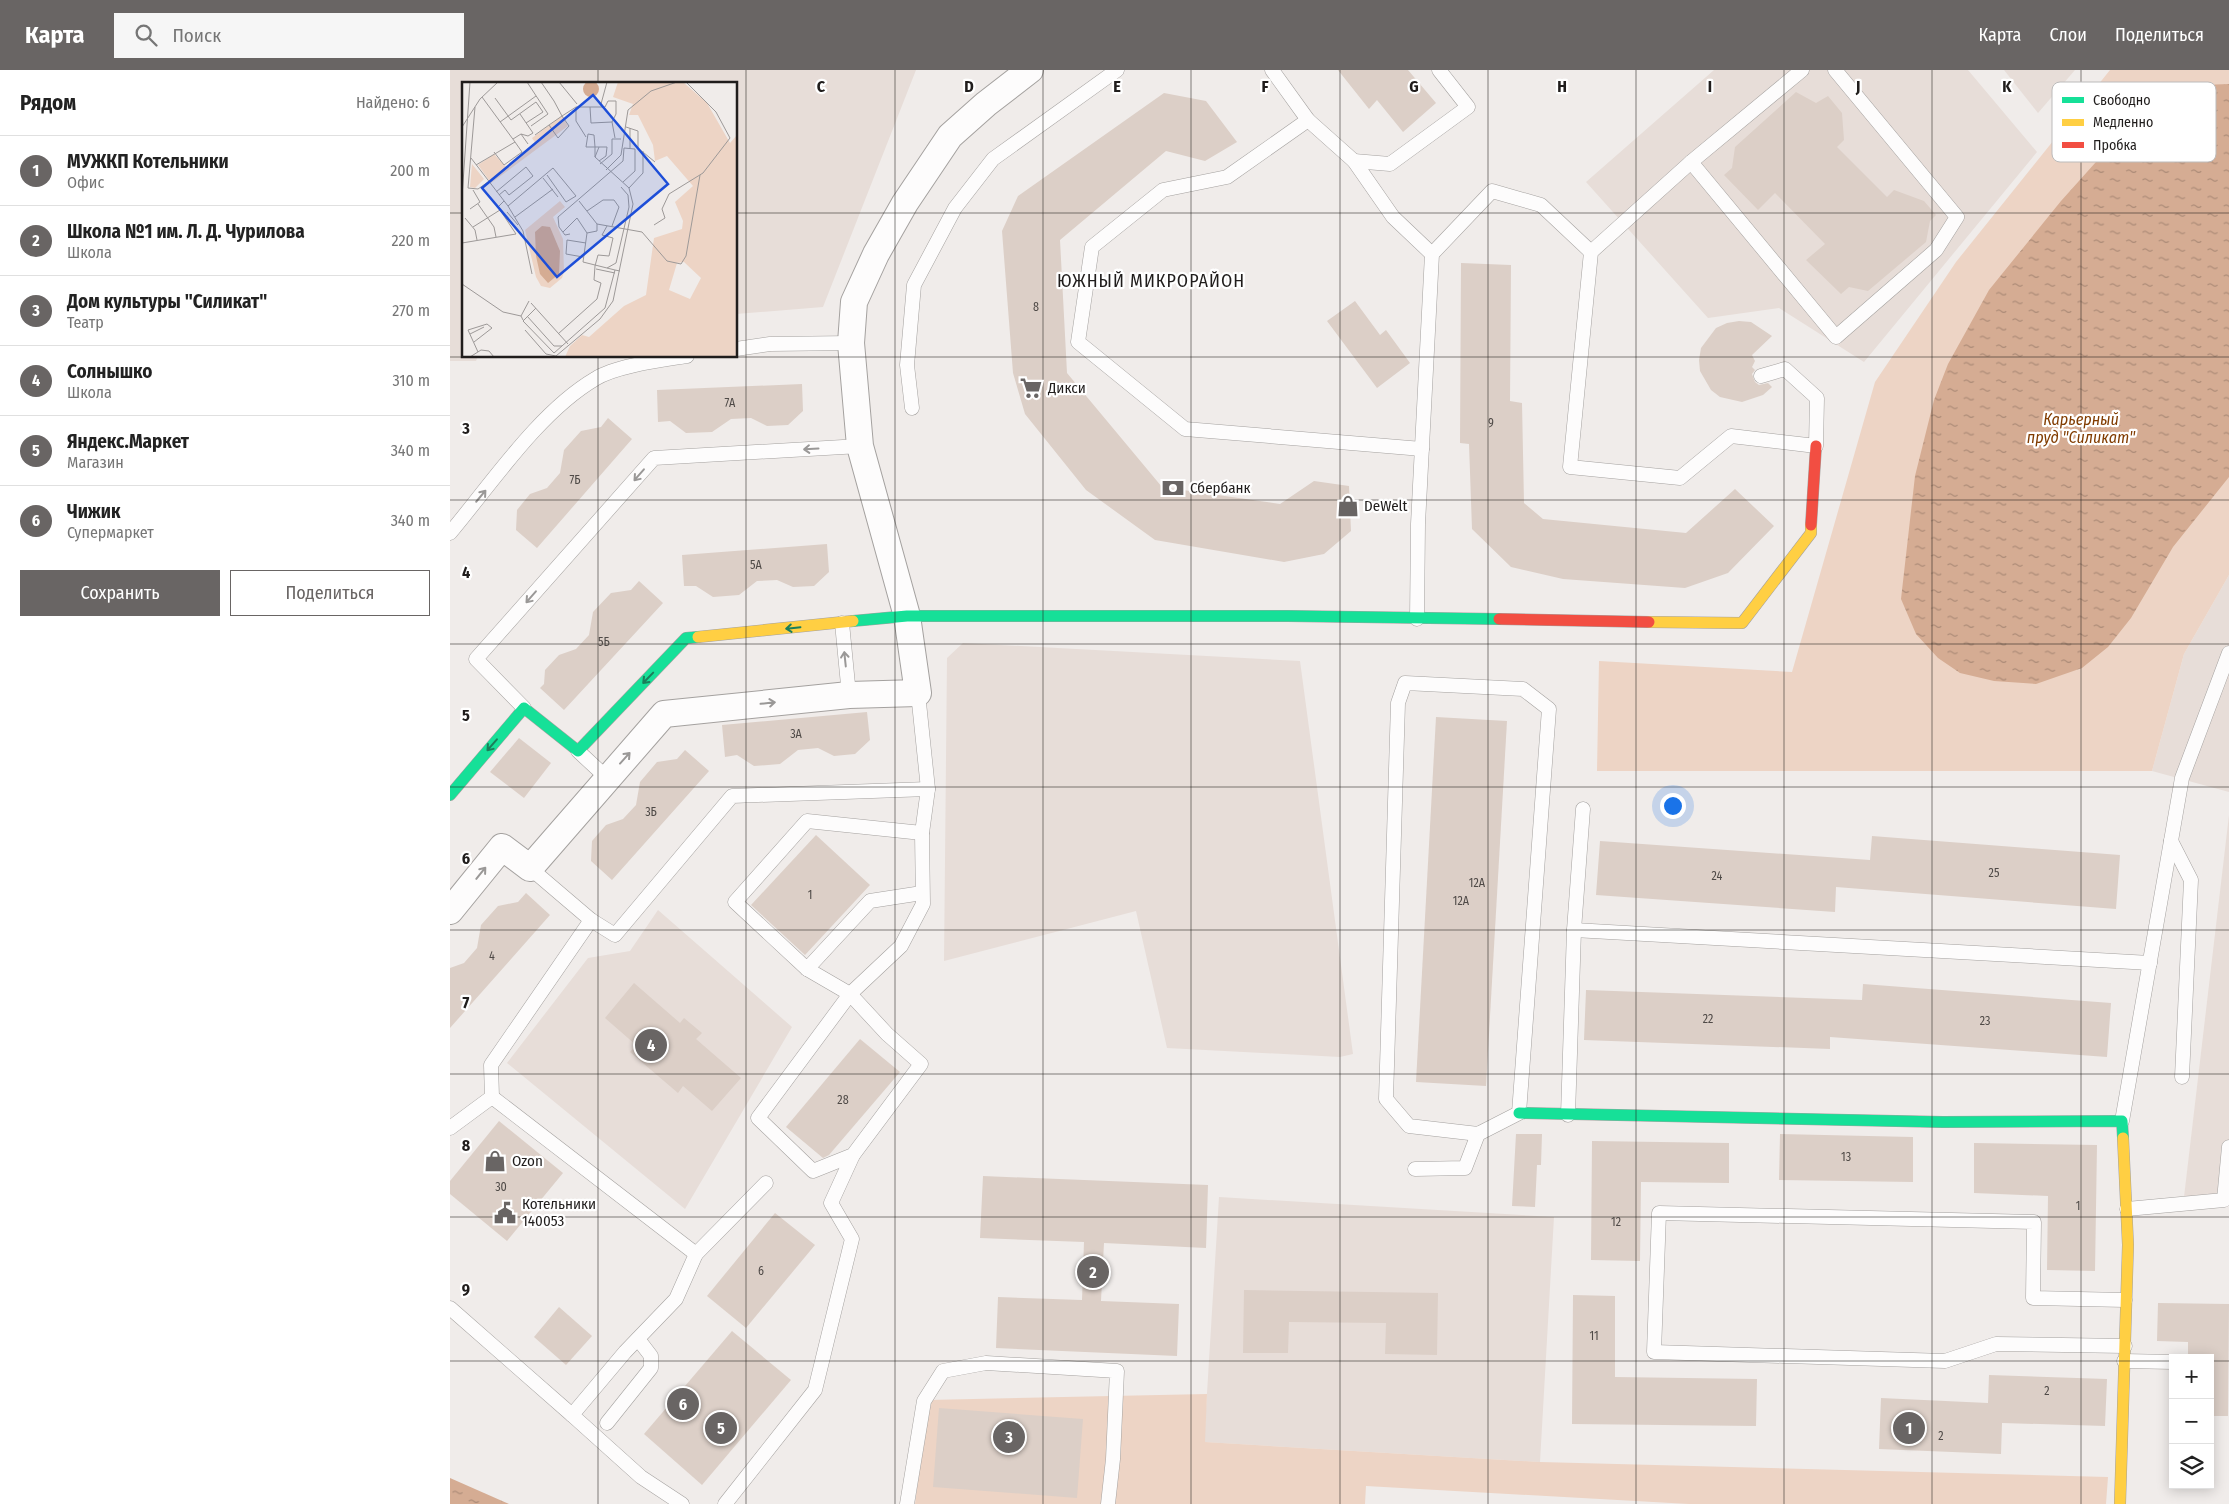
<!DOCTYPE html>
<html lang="ru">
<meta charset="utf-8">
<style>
body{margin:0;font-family:"Fira Sans Condensed",sans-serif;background:#f6f6f6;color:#222}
.controls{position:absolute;right:15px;bottom:15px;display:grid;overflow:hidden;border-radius:0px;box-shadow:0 2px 12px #0003}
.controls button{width:45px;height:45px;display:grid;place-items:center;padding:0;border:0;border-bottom:1px solid #e0e0e0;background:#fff;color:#222;font:25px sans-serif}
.you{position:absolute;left:1222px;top:735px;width:18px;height:18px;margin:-12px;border:4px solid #fff;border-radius:50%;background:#1a73e8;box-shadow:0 0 0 8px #1a73e833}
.badge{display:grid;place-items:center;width:32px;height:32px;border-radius:50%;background:#696564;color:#fff;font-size:16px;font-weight:700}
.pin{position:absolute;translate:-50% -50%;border:2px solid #fff;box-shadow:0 1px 5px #0006}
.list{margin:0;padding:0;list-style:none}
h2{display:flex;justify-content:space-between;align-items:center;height:65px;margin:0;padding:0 20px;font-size:21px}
h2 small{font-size:16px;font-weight:400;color:#767676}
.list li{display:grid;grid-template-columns:32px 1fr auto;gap:15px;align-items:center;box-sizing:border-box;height:70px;padding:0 20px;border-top:1px solid #e0e0e0}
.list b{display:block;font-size:19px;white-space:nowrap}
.list p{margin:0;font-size:16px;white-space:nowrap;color:#767676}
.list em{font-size:16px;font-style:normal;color:#767676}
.actions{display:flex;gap:10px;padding:15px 20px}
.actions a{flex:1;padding:11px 0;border:1px solid #696564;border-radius:0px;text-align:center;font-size:18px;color:#696564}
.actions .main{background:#696564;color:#fff}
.icon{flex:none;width:28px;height:28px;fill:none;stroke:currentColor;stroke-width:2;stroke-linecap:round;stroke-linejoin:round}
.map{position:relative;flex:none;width:1779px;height:1434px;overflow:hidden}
header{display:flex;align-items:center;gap:30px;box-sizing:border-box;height:70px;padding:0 25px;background:#696564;color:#fff}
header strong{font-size:24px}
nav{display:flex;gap:28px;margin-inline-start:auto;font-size:18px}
.search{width:350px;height:45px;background:#f6f6f6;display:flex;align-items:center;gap:12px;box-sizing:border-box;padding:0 18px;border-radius:0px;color:#767676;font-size:19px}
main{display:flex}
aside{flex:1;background:#fff}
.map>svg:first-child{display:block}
</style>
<header>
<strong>Карта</strong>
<div class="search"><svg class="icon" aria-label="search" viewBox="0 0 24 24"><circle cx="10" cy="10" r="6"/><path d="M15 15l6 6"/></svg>Поиск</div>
<nav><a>Карта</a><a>Слои</a><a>Поделиться</a></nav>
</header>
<main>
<aside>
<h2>Рядом<small>Найдено: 6</small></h2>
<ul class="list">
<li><span class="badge">1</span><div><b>МУЖКП Котельники</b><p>Офис</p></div><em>200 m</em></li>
<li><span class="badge">2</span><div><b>Школа №1 им. Л. Д. Чурилова</b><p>Школа</p></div><em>220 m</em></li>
<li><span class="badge">3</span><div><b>Дом культуры &quot;Силикат&quot;</b><p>Театр</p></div><em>270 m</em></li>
<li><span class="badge">4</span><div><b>Солнышко</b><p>Школа</p></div><em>310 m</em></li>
<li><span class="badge">5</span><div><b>Яндекс.Маркет</b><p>Магазин</p></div><em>340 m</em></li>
<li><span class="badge">6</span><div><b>Чижик</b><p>Супермаркет</p></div><em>340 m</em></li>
</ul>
<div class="actions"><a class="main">Сохранить</a><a>Поделиться</a></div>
</aside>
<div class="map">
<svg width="1779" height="1434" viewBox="0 0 1779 1434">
<defs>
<pattern id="water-ripples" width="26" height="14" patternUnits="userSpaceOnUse" patternTransform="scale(1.25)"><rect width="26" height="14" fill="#d5ac93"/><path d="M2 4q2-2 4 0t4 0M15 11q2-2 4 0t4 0" fill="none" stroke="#ac8b77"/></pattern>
</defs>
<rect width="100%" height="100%" fill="#f0ecea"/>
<g fill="#e7ddd8">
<path d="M0,0H466L373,237L286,244V14H14V286H28L26,291H0Z"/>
<path d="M1264,0H1518L1587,82L1414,292L1329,238L1258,248L1136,112Z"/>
<path d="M1554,0H1625L1588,43Z"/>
<path d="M1779,505V722L1702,701L1734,584Z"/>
<path d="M513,573L850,591L903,984L890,987L717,978L686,841L494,891L497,588Z"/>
<path d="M1779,745V1133L1734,1127Z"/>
<path d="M208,840L342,957L235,1139L57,993L138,888L180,881Z"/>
<path d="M769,1127L1104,1147L1090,1392L754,1372Z"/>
</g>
<g fill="#edd4c5">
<path d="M1660,0H1779V505L1734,584L1702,701H1147L1149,591L1342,602L1425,312L1506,192Z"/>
<path d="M757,1324L755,1372L1090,1392L1658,1407L1656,1434H1239L916,1416L915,1434H465L478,1330Z"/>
</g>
<g fill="url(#water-ripples)">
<path d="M1779,14V407L1723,477L1681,548L1658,577L1632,598L1586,614L1544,611L1510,603L1488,588L1466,564L1451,529L1465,406L1484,330L1498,294L1539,220L1611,131L1697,35L1724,16Z"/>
<path d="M0,1408L59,1434H0Z"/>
</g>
<g fill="#dccfc7">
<path d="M888,0H958L986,33L953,62L927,30L919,39Z"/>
<path d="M1346,22L1366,33L1378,26L1392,43L1394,70L1387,77L1437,127L1444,120L1474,131L1486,145L1480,151L1476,172L1418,221L1399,217L1391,224L1356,190L1375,174L1325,123L1308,140L1274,105L1282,98L1285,77Z"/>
<path d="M714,23L756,31L787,72L755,91L716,81L610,170L617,303L712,417L830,434L864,411L899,416L901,461L874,484L834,492L705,470L636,420L575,344L563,303L552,161L568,126Z"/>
<path d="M1011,193L1061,195L1060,331L1072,333L1074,433L1093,449L1236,463L1285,419L1324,456L1278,503L1235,518L1113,509L1061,497L1022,459L1019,374L1010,373Z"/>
<path d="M905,231L930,265L936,260L960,293L927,318L877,251Z"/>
<path d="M1289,251L1301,252L1322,266L1302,285L1305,291L1302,297L1305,300L1302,304L1305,312L1309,315L1318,313L1322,317L1313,325L1292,332L1270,327L1261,320L1250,301L1249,290L1251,278L1266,258L1277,253Z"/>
<path d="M352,314L353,341L338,355L317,356L301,348L281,349L262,362L236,363L220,351L208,352L207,320Z"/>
<path d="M158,348L182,369L87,478L66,460L67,440L80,424L97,418L110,403L114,380L131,361L151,357Z"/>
<path d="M377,474L379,502L364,516L343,517L327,510L307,511L289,525L263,527L246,516H234L232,485Z"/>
<path d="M189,511L213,533L114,640L90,618L94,614L95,600L109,585L126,579L139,565L143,542L161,523L181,520Z"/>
<path d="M417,642L420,670L405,684L384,686L368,678L348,680L330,694L304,696L287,685L275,687L272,655Z"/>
<path d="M986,647L1057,651L1036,1016L966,1012Z"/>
<path d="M69,668L101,693L74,728L40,702Z"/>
<path d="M235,680L259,701L162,810L141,791L142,771L156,755L173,749L186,735L190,712L207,692L227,689Z"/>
<path d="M366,765L420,815L355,885L301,835Z"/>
<path d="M1422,766L1670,785L1666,839L1386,817L1385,842L1146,825L1150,771L1420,790Z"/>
<path d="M76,823L100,845L0,958V898L14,893L27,878L31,855L48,836L68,832Z"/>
<path d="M184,913L230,953L234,948L252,963L246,969L291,1008L262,1041L233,1016L228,1023L180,982L186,975L155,948Z"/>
<path d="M1413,914L1661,933L1657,987L1380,967V979L1134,970L1136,920L1412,930Z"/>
<path d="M410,969L450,1002L379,1085L373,1088L336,1057Z"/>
<path d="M49,1051L113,1103L57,1171L0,1124V1111Z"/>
<path d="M1066,1064H1092L1091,1095H1087L1085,1137L1062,1136Z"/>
<path d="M1330,1064L1463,1067V1112L1329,1110Z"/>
<path d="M1142,1071L1279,1073V1113L1191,1112L1190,1191L1141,1190Z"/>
<path d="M1524,1073L1647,1075L1645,1201L1597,1200L1598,1126L1524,1123Z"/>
<path d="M533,1106L758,1115L756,1178L654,1173L651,1231L729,1234L727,1286L546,1278L548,1227L632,1230L634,1172L530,1168Z"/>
<path d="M325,1143L365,1175L296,1258L257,1226Z"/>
<path d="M794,1220L988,1223L987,1285L935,1284L936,1253L839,1252L838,1283H793Z"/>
<path d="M1123,1225L1165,1226V1307L1307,1309L1306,1356L1122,1354Z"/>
<path d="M1708,1233L1779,1234L1778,1346H1760V1288H1738V1272L1707,1271Z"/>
<path d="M109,1237L142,1266L116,1295L84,1267Z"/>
<path d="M282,1261L341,1310L252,1415L194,1364Z"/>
<path d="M1539,1305L1657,1309L1655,1356L1552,1353L1551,1384L1429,1379L1431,1328L1538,1333Z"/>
<path d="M489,1338L633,1349L627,1428L483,1417Z"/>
</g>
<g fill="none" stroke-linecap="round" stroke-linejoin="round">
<g stroke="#a4a19f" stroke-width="15">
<g id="lane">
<path d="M822,0L858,50L904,91L943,147L982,184"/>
<path d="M858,50L777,107L713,120L642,177L628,272L735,359L972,379"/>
<path d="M904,91L940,94L1018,37L989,0"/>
<path d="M1241,92L1386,267L1486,180L1507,147L1385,0"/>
<path d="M286,279L320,274L401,273"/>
<path d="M1311,306L1335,299L1367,328L1366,376L1281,366L1230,408L1120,397L1141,182L1241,92L1352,0"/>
<path d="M462,338L457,295L464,215L505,138L543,89L667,0"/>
<path d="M0,463C42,413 89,342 145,309C165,296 212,290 237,286"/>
<path d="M967,549L968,454L982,184L1042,121L1091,135L1141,182"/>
<path d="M392,553L399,625"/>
<path d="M955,613L1073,619L1099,639L1069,1043L1028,1064L959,1056L936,1029L948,633Z"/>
<path d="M74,638L26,589L204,388L410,376"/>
<path d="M128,681L157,708"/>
<path d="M1721,771L1741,810L1732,1007"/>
<path d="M80,798L141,850L165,865L282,726L478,719"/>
<path d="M472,823L420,831L357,899L285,832L357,751L472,763"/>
<path d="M1124,860L1700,893"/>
<path d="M357,899L400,924L451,876L473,834L472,763L478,719L468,623"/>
<path d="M400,924L437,964L471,994L403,1085L363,1101L308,1048Z"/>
<path d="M42,1027L41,995L141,850"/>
<path d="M1118,1045L1124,860L1133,739"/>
<path d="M1672,1051L1732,708L1779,583"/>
<path d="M0,1058L42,1027L246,1184L226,1229L175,1282L122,1345L191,1407L232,1434"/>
<path d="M965,1099L1015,1098L1028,1064"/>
<path d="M1677,1139L1774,1130L1779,1077"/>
<path d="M246,1184L316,1113"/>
<path d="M0,1238L122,1345"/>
<path d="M1675,1276L1546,1274L1495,1291L1204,1282L1209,1143L1584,1152L1583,1228L1675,1230"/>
<path d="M1674,1291L1723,1292"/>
<path d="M157,1353L201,1298V1286L188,1269"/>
<path d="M275,1434L365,1320L402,1169L381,1133L403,1085"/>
<path d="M457,1434L474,1331L493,1301L536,1293L667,1301L663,1389L658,1434"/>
</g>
</g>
<g stroke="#a4a19f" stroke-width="28">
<path id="street" d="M0,841L52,777L80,798L214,644L399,625L468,623L457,546L410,376L401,273L404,232L426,184L455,133L500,66L536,34L580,0"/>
</g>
<g stroke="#a4a19f" stroke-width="12">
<g id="fast">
<path d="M403,551L457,546H838L1049,549"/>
<path d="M0,725L74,638L128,681L236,568L248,567"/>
<path d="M1069,1043L1493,1052L1672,1051L1673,1068"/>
</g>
</g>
<g stroke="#a4a19f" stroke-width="12">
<g id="slow">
<path d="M1199,552L1292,553L1361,463V455"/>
<path d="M248,567L403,551"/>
<path d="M1670,1434L1678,1175L1673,1068"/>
</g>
</g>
<g stroke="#a4a19f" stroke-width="12">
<g id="jam">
<path d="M1361,455L1366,376"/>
<path d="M1049,549L1199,552"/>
</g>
</g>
<use href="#lane" stroke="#fdfcfc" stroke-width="14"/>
<use href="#street" stroke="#fdfcfc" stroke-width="26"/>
<use href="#fast" stroke="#16e098" stroke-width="11"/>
<use href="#slow" stroke="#ffcf43" stroke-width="11"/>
<use href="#jam" stroke="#f24e42" stroke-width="11"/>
</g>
<defs><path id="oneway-shaft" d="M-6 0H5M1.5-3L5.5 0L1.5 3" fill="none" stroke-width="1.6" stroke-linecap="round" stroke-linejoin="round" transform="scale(1.25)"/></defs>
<g stroke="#9a9897">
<use href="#oneway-shaft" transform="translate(361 379) rotate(177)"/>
<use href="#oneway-shaft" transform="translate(189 405) rotate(131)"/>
<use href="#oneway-shaft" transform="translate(31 426) rotate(-50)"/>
<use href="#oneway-shaft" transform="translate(81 527) rotate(131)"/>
<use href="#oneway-shaft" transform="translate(395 589) rotate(-96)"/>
<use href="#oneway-shaft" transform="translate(318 633) rotate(-6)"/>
<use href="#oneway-shaft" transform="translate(175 688) rotate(-48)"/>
<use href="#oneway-shaft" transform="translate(31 803) rotate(-51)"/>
</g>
<g stroke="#1b7e5a">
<use href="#oneway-shaft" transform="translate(343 558) rotate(174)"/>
<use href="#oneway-shaft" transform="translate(198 608) rotate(134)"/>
<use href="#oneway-shaft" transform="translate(42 675) rotate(131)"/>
</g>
<path fill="none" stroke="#201d1c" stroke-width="1" stroke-opacity="0.55" d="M148,0V14M296,0V1434M445,0V1434M593,0V1434M741,0V1434M890,0V1434M1038,0V1434M1186,0V1434M1334,0V1434M1482,0V1434M1631,0V1434M0,143H14M286,143H1779M148,286V1434M0,287H1779M0,430H1779M0,574H1779M0,717H1779M0,860H1779M0,1004H1779M0,1147H1779M0,1291H1723M1760,1291H1779"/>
<defs>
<g id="supermarket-bare" transform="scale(1.725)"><path d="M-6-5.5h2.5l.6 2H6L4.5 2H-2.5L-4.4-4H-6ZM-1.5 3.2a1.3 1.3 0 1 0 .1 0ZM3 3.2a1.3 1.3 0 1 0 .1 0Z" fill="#696564" stroke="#fff" stroke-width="2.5" paint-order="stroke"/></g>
<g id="bank-bare" transform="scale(1.725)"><path d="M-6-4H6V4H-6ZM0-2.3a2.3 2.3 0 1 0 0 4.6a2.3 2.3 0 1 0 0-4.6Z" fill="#696564" stroke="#fff" stroke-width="2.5" paint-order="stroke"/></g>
<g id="shop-bare" transform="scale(1.725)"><path d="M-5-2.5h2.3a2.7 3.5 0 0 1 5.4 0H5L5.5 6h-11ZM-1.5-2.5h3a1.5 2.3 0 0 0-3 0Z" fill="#696564" stroke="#fff" stroke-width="2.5" paint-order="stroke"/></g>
<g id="civic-bare" transform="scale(1.725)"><path d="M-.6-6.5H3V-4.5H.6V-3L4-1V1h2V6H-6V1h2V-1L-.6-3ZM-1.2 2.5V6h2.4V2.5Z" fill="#696564" stroke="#fff" stroke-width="2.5" paint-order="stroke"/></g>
</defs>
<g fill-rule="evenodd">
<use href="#supermarket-bare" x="581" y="318"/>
<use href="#bank-bare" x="723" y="418"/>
<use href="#shop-bare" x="898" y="436"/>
<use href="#shop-bare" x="45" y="1091"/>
<use href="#civic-bare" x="55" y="1143"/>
</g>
<g text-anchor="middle" stroke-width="4.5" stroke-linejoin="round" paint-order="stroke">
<g font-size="12" fill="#4f4a47">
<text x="586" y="241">8</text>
<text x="280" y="337">7А</text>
<text x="1041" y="357">9</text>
<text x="125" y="414">7Б</text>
<text x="306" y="499">5А</text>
<text x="154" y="576">5Б</text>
<text x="346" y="668">3А</text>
<text x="201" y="746">3Б</text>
<text x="1544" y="807">25</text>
<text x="1267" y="810">24</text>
<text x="1027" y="817">12А</text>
<text x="360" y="829">1</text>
<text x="1011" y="835">12А</text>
<text x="42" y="890">4</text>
<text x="1258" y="953">22</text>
<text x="1535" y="955">23</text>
<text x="393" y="1034">28</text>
<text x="1396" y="1091">13</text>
<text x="51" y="1121">30</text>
<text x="1628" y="1140">1</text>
<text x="1166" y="1156">12</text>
<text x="311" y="1205">6</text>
<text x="1144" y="1270">11</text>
<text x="1597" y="1325">2</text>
<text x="1491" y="1370">2</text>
</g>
<g font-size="15" fill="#201d1c" stroke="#fff" text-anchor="start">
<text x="598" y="323">Дикси</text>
<text x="740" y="423">Сбербанк</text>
<text x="914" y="441">DeWelt</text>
<text x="62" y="1096">Ozon</text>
<text x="72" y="1139">Котельники<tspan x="72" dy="17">140053</tspan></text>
</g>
<g font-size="16" font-style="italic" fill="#813c01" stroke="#fff">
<text x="1631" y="355">Карьерный<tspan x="1631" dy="18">пруд "Силикат"</tspan></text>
</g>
<g font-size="18" letter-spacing="1" fill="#201d1c" stroke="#fff">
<text x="701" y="217">ЮЖНЫЙ МИКРОРАЙОН</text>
</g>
</g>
<g transform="translate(12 12)">
<rect width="275" height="275" fill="#f0ecea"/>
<path d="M156,0H221L245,21L268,61L275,53V275H103L108,264L120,253L127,255L162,224L184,213L192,156L220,147L221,139L213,120L231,104L205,74L193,79L191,63L176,33H167L171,22L151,15ZM222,180L239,196L228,217L207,208L215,181ZM10,82L22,97L13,106L8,105Z" fill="#edd4c5" fill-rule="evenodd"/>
<path d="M100,34L106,44L29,101L16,83L32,72L44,85L74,62L70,56ZM98,119L103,125L91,135L101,157L102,190L100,196L88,206L79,204L74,195L63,148Z" fill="#edd4c5"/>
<path d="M121 7a8 8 0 1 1 16 0a8 8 0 1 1-16 0ZM80,144L88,145L98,169L97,192L86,201L78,192L74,174L73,150Z" fill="#d5ac93"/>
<path fill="none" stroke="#9d9998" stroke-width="1" d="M65,0L86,32L69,44M79,0L92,19L100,34L107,44L96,56L87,43L100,34L114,25H128L129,41L150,40L154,32V19H146L143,25H128M97,0L115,22M33,16L49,38L74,20L81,30L64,41M139,22L145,0M13,25L6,106L16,107L26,100M114,25V39L124,55M58,32L71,51L66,54L59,52M38,40L74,14M150,40L153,56M0,45L18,17L36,0M164,45L176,49V66L193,80M126,52L132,53L133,65H124ZM73,53L87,43M51,57L59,52L66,62M168,66V46M32,70L42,83L60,70L53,60M133,75L137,65H145L144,74L137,79M9,76L46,124L61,149L70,192M138,82L150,72V57H159M14,83L53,60L20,15M144,88L159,73L166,28L189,9L215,0M81,96L96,115M167,106L181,91V69M34,110L64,85L71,94L47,113L43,108L37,113M0,115L8,0M117,119L135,142V149L125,151M16,122L32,145L34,155M46,124L91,86L114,114L104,120L85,93M8,127L18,120L11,108M125,129L141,118H152L157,125L150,144M45,130L56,143M53,135L91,107M3,136L13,148L15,158M135,142L180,150L205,179L219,182L224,174L238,93M192,143L203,136L200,127L207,112L241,91L268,56L254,30L224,0M11,145L38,128M101,150L115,136L125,151L121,180L153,188M108,152L103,153L97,145L96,135L161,79L162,66L173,67V89L161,100M0,161L54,152L36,125L42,119M121,175L104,172L105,158L124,161M145,186L154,181L167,125L166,113L159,105M134,187L153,191M0,202L41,230L59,234L61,238M69,221L106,262M74,226L61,239L92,271L143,226L153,188L158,189M59,234L67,219M65,234L92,264H100M63,248L84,272L94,274L138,237L151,219L171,122L167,106L133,75V65H137M8,252L22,245M96,252L135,217L139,201L132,198L133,184L136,173L147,174L151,156L140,153L145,144M12,260L30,246L25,242L6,248L16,270M8,275L19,268L27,269L32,275"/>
<path fill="#1d4ed8" fill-opacity="0.15" stroke="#1d4ed8" stroke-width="2.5" d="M131,13L206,102L95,195L20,106Z"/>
<rect width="275" height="275" fill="none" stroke="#201d1c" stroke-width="2.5"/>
</g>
<rect x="1602" y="12" width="164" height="80" rx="8" fill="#fff" stroke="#bcbbbb" stroke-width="1"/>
<rect x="1612" y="27" width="22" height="6" fill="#16e098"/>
<rect x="1612" y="49" width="22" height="7" fill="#ffcf43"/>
<rect x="1612" y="72" width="22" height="6" fill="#f24e42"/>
<g font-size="14" fill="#201d1c">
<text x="1643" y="35">Свободно</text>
<text x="1643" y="57">Медленно</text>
<text x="1643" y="80">Пробка</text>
</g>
<g font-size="16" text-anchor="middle" font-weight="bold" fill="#201d1c" stroke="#fff" stroke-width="4.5" stroke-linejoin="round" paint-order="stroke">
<text x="371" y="22">C</text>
<text x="519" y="22">D</text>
<text x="667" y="22">E</text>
<text x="815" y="22">F</text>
<text x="964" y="22">G</text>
<text x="1112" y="22">H</text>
<text x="1260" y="22">I</text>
<text x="1408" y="22">J</text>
<text x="1557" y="22">K</text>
<text x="16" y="364">3</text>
<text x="16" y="508">4</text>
<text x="16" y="651">5</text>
<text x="16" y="794">6</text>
<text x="16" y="938">7</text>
<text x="16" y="1081">8</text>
<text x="16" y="1225">9</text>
</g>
</svg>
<div class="controls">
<button>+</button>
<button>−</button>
<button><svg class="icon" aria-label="layers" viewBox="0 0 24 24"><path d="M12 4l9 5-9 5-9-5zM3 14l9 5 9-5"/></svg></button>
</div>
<div class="you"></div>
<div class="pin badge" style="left:1459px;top:1358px">1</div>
<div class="pin badge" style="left:643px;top:1202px">2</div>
<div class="pin badge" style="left:559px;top:1367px">3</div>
<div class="pin badge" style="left:201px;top:975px">4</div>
<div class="pin badge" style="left:271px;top:1358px">5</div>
<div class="pin badge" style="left:233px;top:1334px">6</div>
</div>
</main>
